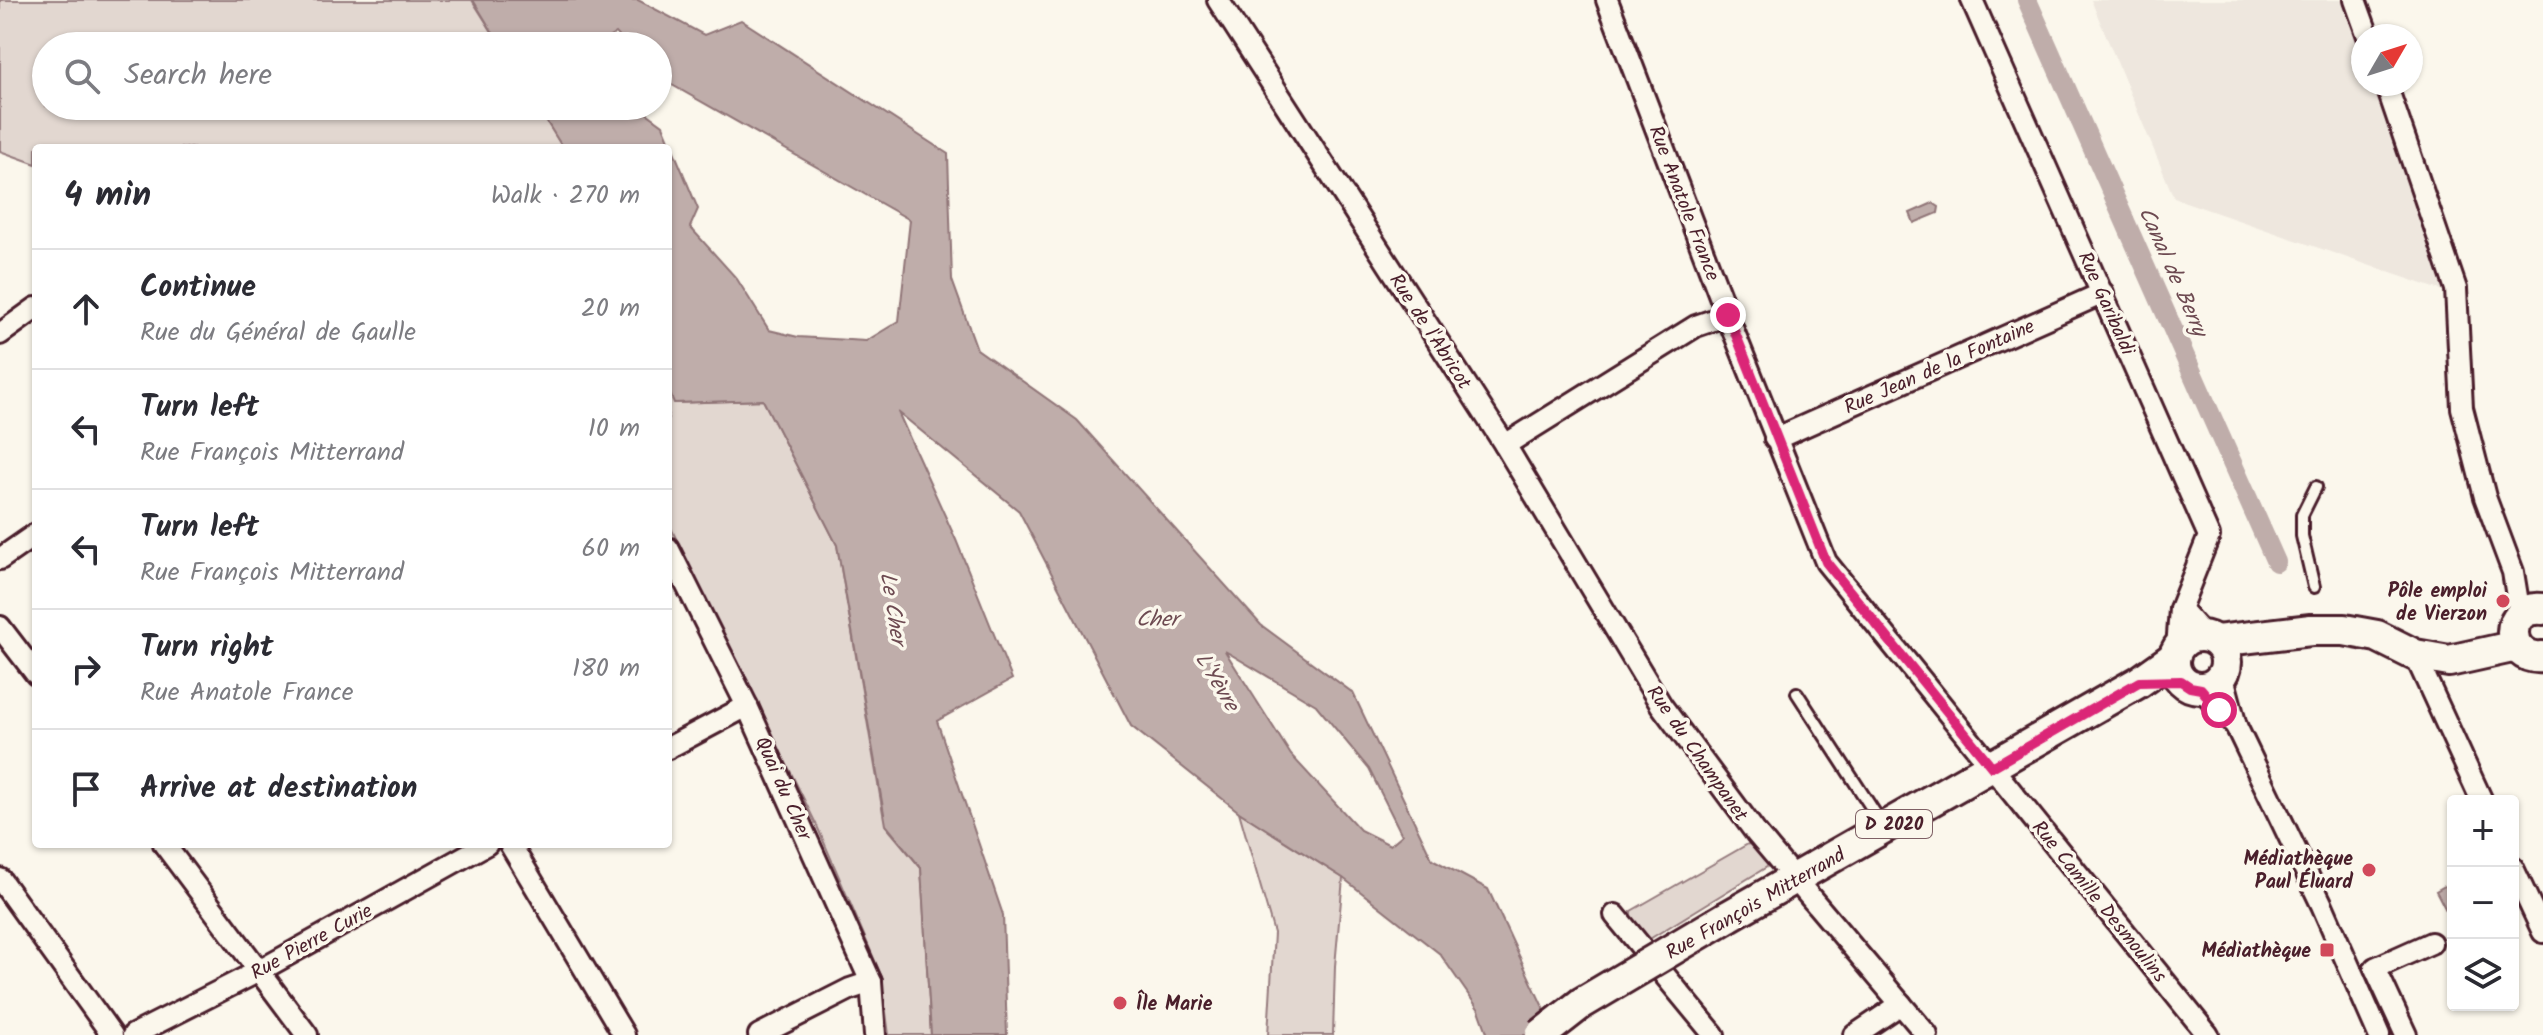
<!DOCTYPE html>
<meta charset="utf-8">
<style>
body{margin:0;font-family:Kalam,sans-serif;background:#f2f2f3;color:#2b2b33}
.controls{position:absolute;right:24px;bottom:24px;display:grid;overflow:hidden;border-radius:8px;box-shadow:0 2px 6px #0004}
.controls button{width:72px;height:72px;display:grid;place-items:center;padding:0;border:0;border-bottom:2px solid #e1e1e2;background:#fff;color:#2b2b33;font:40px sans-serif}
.compass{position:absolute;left:2351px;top:24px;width:72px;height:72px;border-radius:50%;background:#fff;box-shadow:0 2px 6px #0004;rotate:51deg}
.stop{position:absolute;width:24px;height:24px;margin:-18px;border:6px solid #db2777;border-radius:50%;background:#fff}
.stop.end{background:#db2777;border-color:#fff;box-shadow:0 2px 8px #0008}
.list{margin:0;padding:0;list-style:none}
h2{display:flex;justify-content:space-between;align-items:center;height:104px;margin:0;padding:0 32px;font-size:34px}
h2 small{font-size:26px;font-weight:400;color:#7c7c81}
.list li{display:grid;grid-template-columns:52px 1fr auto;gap:24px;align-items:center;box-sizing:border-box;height:120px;padding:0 32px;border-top:2px solid #e1e1e2}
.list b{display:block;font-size:30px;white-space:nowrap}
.list p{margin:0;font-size:26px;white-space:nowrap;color:#7c7c81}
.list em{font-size:26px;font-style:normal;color:#7c7c81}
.icon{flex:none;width:44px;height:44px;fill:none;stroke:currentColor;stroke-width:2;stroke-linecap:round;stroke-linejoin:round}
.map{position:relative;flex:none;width:2543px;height:1035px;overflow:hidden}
.search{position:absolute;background:#fff;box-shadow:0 2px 6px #0004;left:32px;top:32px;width:640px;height:88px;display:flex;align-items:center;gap:20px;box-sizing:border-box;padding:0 28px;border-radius:44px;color:#7c7c81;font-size:30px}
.panel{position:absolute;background:#fff;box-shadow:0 2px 6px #0004;left:32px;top:144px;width:640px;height:704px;border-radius:8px}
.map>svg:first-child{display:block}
</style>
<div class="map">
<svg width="2543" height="1035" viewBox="0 0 2543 1035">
<rect width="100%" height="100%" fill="#fbf7ec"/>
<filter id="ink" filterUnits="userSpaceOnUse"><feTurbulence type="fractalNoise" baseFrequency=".0125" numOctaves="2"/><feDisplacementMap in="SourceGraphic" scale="16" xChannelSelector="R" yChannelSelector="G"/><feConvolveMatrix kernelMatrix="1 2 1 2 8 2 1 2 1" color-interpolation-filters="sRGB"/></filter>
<g filter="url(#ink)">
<path fill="#eee7de" d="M2091,0H2345L2363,53V84H2374L2446,292L2174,198Z"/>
<g fill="#e2d7d0" stroke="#967b7e" stroke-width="2">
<path d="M0,0H472L501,46H46V106H537L563,148H36V164L0,151Z"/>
<path d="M668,389L675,403L763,400L837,545L885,825L921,868L931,1035H889L881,975L817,826L668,522Z"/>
<path d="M1239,812L1343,878L1335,966L1333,1035H1268L1274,933Z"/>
<path d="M1748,844L1756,845L1770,865L1648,940L1631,918V911Z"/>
</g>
<g fill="#bfadaa" stroke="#907477" stroke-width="2" fill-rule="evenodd">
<path d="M473,0H638L704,35L741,20L948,154L952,280L977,349L1077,420L1261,625L1353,693L1432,859L1488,889L1556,1035H1488L1479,1010L1440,954L1343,878L1239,812L1131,726L1019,511L898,412L956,540L1012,679L937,721L1003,915L1007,1035H931L921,868L886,825L837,545L763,400L674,403L668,389V148H563L537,106H637L663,125L698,209L690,227L737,279L769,330L798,337L866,341L899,321L910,220L658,77V46H628L616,33L596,46H501ZM1225,651L1316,705L1369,769L1402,835L1390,845L1360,830L1291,755Z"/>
<path d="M1933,203L1939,207L1938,213L1914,223L1910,213Z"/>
<path d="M2452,882L2453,906L2446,910L2436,891Z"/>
</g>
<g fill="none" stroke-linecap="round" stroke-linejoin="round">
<path stroke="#bfadaa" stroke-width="20" d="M2027,0L2276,562"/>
<g stroke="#4a1f2b" stroke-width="16">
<g id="lane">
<path d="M2314,587L2302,536V515L2316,487"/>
<path d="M1797,693L1882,824"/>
</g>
</g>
<g stroke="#4a1f2b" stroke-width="26">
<g id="street">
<path d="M1218,0L1505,445L1696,326L1728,315"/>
<path d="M1607,0L1733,330L1826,562L2208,1035"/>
<path d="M1972,0L2209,536L2180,609L2177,648"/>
<path d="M2355,0L2368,36"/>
<path d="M2386,84L2456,289L2462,408L2485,497L2513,572L2520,615"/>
<path d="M0,334L36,308"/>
<path d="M1775,439L2103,293"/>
<path d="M1505,445L1661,705L1756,833L1927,1035"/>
<path d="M668,548L747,706L871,982L875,1035"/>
<path d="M0,559L36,534"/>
<path d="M2180,609L2204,636"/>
<path d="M0,627L36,674"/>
<path d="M2415,655L2482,801"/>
<path d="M2223,677L2236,726L2322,905L2379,1035"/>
<path d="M2201,689L2236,726"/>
<path d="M668,748L747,706"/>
<path d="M164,844L307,1035"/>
<path d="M510,844L624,1035"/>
<path d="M2513,868L2543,932"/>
<path d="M0,879L112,1035"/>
<path d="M1615,915L1714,1035"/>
<path d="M133,1035L259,971L487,844"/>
<path d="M759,1035L850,989L871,982"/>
<path d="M1855,1035L1901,1004"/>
<path d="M2406,1035L2375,968L2431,943"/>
</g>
</g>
<g stroke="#4a1f2b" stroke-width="36">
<g id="primary">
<path d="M2543,609C2503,604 2503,661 2543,657"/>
<circle cx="2200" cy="662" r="26"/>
<path d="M2217,641L2311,630H2344L2377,636L2415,655L2449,661L2512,647L2518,649"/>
<path d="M1727,917L2139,682L2173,658"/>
</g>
</g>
<use href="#lane" stroke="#fbf7ec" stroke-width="10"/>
<use href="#street" stroke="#fbf7ec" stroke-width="20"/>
<use href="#primary" stroke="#fbf7ec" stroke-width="30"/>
<g stroke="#4a1f2b" stroke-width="36" stroke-linecap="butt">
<path id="primary-bridge" d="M1541,1035L1582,1003L1727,917"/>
</g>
<use href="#primary-bridge" stroke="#fbf7ec" stroke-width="30"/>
</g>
</g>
<g fill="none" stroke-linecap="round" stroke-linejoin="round" filter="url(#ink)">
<path stroke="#db2777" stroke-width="10" d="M1728,315L1826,562L1992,767L2139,682L2181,681L2190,687L2201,689L2219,710"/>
</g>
<g fill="#d1495b" stroke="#fbf7ec" stroke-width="3">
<circle cx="2503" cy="601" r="8"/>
<circle cx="2369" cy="870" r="8"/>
<rect x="2319" y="942" width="16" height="16" rx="4"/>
<circle cx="1120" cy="1003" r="8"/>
</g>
<g text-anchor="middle" stroke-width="7" stroke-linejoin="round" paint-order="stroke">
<rect fill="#fbf7ec" stroke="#7f6065" stroke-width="2" x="1856" y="810" width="76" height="28" rx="6"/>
<g font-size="18" font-weight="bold" fill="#4a1f2b">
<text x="1894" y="830">D 2020</text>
</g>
<g font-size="20" fill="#4a1f2b" stroke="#fbf7ec">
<text transform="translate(1685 203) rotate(69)" y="7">Rue Anatole France</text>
<text transform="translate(2107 303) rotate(66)" y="7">Rue Garibaldi</text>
<text transform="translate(1431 331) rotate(57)" y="7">Rue de l'Abricot</text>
<text transform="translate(1939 366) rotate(-24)" y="7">Rue Jean de la Fontaine</text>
<text transform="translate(1698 753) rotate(55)" y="7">Rue du Champanet</text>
<text transform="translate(784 788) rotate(66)" y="7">Quai du Cher</text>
<text transform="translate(2100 901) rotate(51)" y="7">Rue Camille Desmoulins</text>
<text transform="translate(1755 903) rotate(-30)" y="7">Rue François Mitterrand</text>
<text transform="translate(311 941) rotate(-29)" y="7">Rue Pierre Curie</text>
</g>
<g font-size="20" font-weight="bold" fill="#4a1f2b" stroke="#fbf7ec" text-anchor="end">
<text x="2487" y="597">Pôle emploi<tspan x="2487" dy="23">de Vierzon</tspan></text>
<text x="2353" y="865">Médiathèque<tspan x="2353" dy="23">Paul Éluard</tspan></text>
<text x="2311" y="957">Médiathèque</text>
<text x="1136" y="1010" text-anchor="start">Île Marie</text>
</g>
<g font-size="22" font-style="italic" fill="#6d4a51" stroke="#fbf7ec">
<text transform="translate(2174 271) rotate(66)" y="8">Canal de Berry</text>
<text transform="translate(894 608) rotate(81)" y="8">Le Cher</text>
<text x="1157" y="626">Cher</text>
<text transform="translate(1218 681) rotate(59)" y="8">L'Yèvre</text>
</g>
</g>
</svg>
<div class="controls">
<button>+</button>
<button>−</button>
<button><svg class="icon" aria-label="layers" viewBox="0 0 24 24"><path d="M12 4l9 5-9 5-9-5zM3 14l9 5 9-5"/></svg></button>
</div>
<svg class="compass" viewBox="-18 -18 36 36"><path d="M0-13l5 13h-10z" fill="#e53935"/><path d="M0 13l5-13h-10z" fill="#7c7c81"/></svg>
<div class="stop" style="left:2219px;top:710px"></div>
<div class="stop end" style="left:1728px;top:315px"></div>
<div class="search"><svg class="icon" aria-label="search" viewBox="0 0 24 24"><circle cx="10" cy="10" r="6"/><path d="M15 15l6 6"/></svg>Search here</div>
<section class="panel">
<h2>4 min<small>Walk · 270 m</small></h2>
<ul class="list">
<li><svg class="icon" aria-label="ahead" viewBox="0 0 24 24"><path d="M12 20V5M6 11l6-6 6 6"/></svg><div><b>Continue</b><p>Rue du Général de Gaulle</p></div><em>20 m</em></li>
<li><svg class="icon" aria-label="left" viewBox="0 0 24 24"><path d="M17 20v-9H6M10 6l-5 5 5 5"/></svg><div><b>Turn left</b><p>Rue François Mitterrand</p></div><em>10 m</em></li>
<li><svg class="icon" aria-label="left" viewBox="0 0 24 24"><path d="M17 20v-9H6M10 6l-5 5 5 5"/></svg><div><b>Turn left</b><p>Rue François Mitterrand</p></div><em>60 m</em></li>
<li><svg class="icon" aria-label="right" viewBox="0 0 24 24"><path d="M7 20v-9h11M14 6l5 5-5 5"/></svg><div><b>Turn right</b><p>Rue Anatole France</p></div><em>180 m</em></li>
<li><svg class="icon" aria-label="arrive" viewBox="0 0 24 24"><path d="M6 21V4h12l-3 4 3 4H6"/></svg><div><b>Arrive at destination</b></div></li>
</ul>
</section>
</div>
